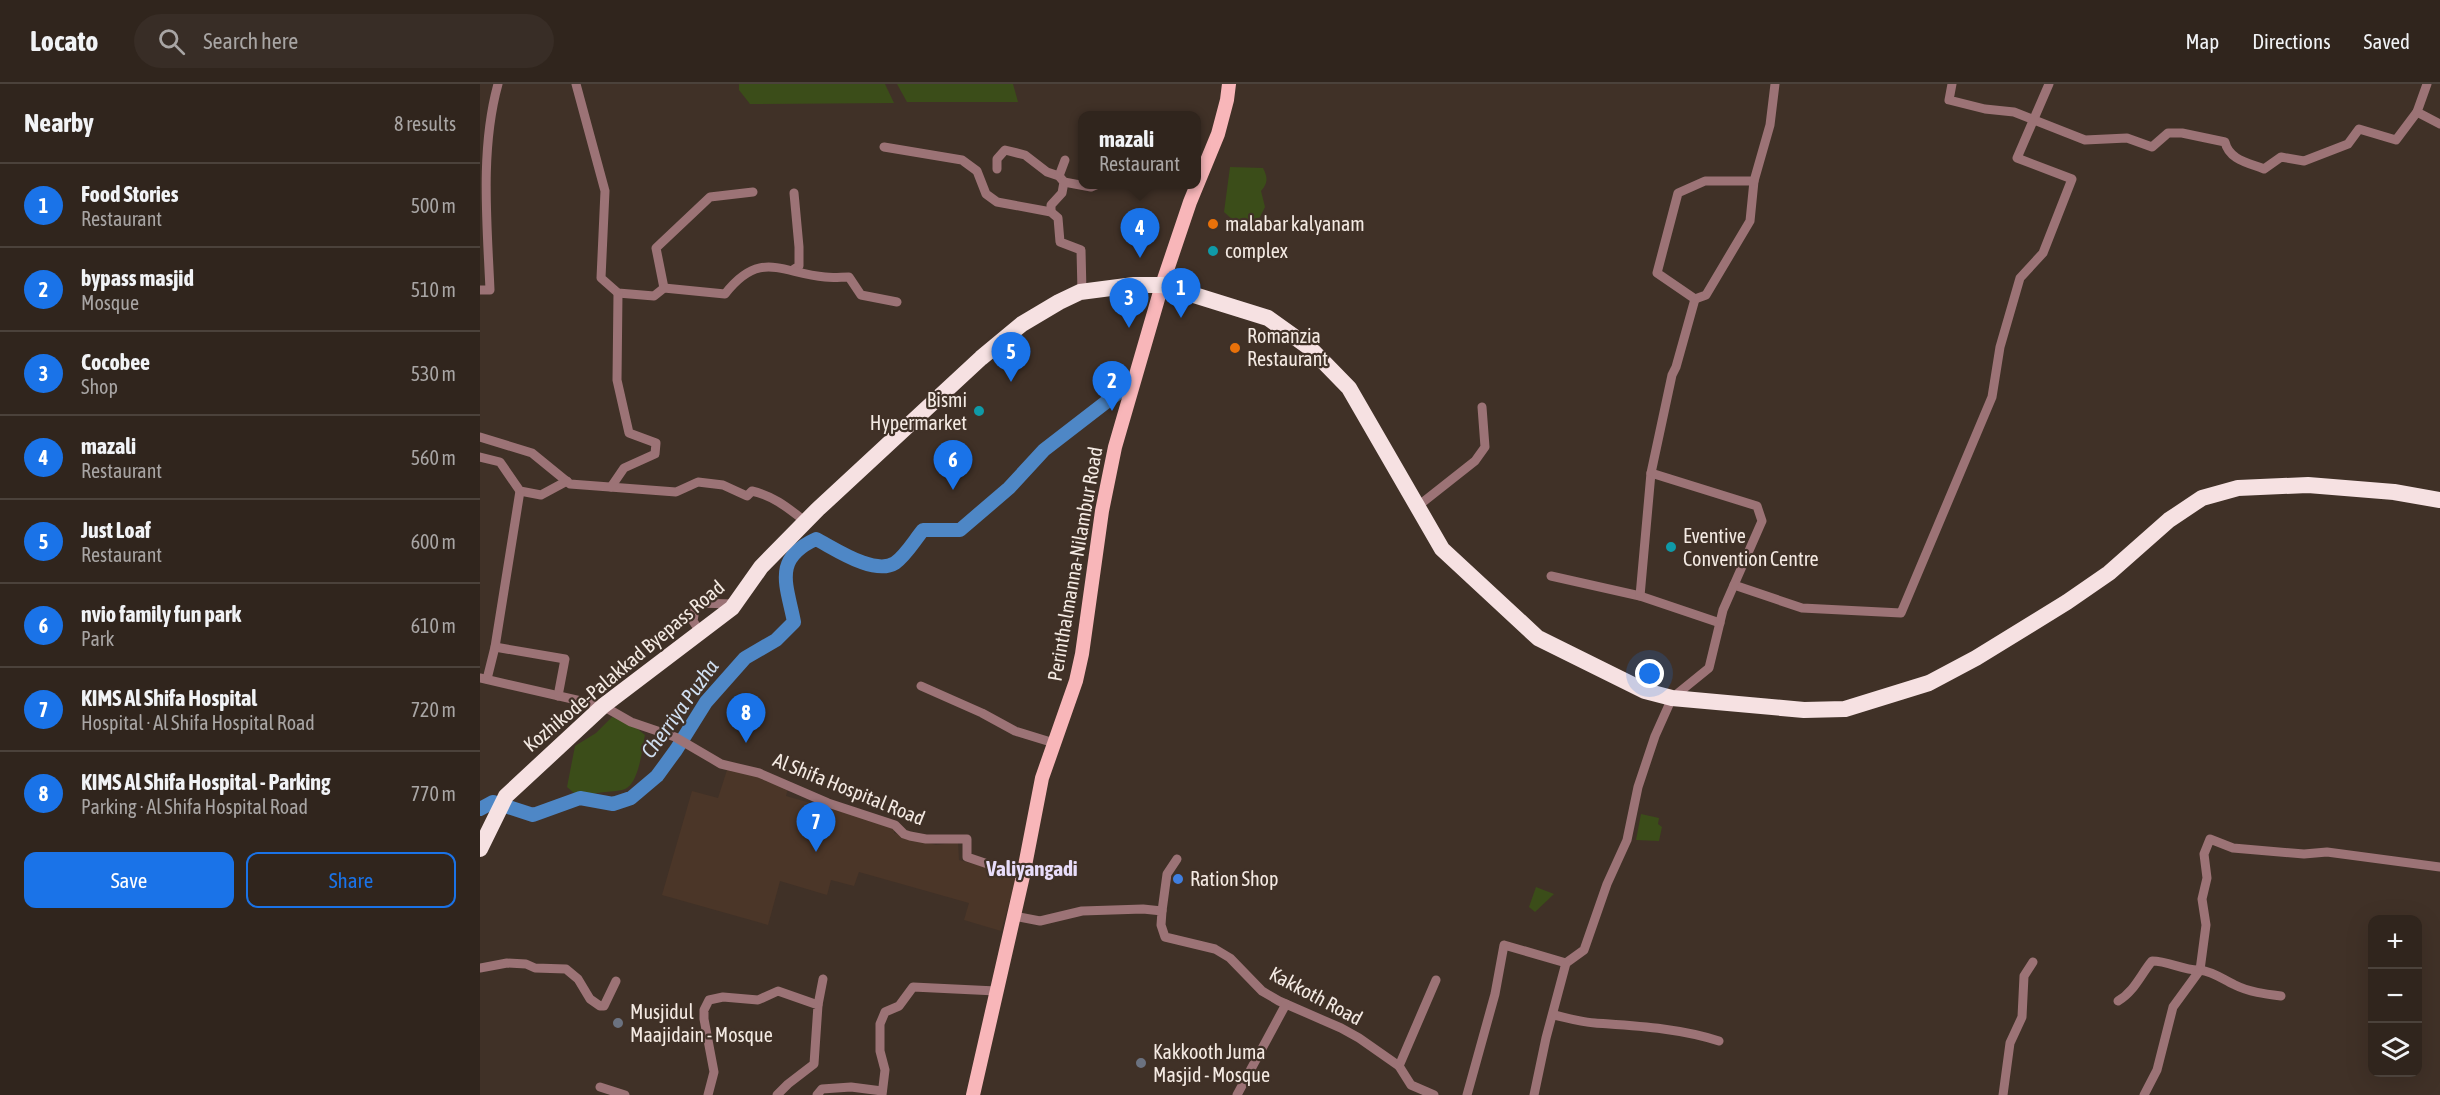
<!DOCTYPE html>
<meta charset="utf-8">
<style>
body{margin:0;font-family:"Asap Condensed",sans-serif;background:#382d26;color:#f1f3f6}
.controls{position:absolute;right:18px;bottom:18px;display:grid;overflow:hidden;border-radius:12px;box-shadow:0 6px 24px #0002}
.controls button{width:54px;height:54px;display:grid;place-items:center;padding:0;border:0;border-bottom:2px solid #4b423b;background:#30251d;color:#f1f3f6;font:30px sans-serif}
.you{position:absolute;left:1170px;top:590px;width:21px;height:21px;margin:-15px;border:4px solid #fff;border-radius:50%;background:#1a73e8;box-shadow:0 0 0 9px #1a73e833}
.badge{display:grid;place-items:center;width:39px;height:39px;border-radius:50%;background:#1a73e8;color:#fff;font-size:20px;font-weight:700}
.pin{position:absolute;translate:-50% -50px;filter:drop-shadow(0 2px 3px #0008)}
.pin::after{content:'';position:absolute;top:32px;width:21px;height:18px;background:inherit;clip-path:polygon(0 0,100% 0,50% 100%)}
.popup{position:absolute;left:598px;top:27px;width:123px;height:78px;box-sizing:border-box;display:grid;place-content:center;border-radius:12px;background:#30251d;filter:drop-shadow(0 2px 4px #0005);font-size:20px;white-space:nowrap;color:#a8a5a4}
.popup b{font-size:22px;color:#f1f3f6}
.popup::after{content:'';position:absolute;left:50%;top:100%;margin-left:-12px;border:12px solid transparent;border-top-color:#30251d}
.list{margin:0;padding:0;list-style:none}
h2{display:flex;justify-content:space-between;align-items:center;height:78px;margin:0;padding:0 24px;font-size:26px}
h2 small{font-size:20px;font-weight:400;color:#a8a5a4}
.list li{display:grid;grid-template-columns:39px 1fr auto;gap:18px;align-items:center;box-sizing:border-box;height:84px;padding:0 24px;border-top:2px solid #4b423b}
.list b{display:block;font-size:22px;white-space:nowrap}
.list p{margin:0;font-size:20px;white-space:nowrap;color:#a8a5a4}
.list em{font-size:20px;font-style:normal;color:#a8a5a4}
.actions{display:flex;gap:12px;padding:18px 24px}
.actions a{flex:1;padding:14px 0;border:2px solid #1a73e8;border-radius:12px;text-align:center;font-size:21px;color:#1a73e8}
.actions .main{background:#1a73e8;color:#fff}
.icon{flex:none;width:33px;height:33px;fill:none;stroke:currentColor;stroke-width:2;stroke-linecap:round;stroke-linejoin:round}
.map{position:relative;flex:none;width:1960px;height:1011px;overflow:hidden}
header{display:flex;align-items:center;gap:36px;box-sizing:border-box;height:84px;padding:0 30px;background:#30251d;border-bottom:2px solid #4b423b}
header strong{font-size:28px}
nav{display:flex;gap:33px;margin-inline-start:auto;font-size:21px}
.search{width:420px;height:54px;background:#382d26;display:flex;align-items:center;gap:15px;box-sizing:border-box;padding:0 21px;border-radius:33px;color:#a8a5a4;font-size:22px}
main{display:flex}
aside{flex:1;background:#30251d}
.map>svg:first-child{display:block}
</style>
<header>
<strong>Locato</strong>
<div class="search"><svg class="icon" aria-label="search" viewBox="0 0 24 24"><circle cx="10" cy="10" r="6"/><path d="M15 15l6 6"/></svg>Search here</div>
<nav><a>Map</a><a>Directions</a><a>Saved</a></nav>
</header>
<main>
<aside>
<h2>Nearby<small>8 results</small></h2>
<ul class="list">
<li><span class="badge">1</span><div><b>Food Stories</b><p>Restaurant</p></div><em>500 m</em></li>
<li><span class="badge">2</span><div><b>bypass masjid</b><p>Mosque</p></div><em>510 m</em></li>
<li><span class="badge">3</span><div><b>Cocobee</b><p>Shop</p></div><em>530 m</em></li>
<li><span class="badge">4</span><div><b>mazali</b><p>Restaurant</p></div><em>560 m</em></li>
<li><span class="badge">5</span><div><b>Just Loaf</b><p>Restaurant</p></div><em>600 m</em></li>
<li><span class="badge">6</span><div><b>nvio family fun park</b><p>Park</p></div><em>610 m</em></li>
<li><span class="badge">7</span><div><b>KIMS Al Shifa Hospital</b><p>Hospital · Al Shifa Hospital Road</p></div><em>720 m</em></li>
<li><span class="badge">8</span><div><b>KIMS Al Shifa Hospital - Parking</b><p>Parking · Al Shifa Hospital Road</p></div><em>770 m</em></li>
</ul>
<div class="actions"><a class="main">Save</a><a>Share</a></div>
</aside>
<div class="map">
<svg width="1960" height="1011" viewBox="0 0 1960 1011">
<rect width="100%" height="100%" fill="#403127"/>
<path fill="#4b3628" d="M247,686L285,694V697L308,704L306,712L415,743L414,749L456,761L478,758L479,776L537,792L521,847L484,836L489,819L379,788L374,802L351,796L347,811L300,797L288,841L182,811L212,707L238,714Z"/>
<g fill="#3b4d19">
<path d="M259,0H405L414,19L270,20L259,6Z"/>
<path d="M417,0H533L538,18H427Z"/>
<path d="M750,83L783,84C788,94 788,99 781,107L785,123L780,133L764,146L744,128Z"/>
<path d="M132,633L148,637L165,651C162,665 159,703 142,706C125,709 117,707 100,714L87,703L95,662L116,649Z"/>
<path d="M1161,730L1179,734L1178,740L1182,743L1179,757L1156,756Z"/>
<path d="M1056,803L1074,810L1055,828L1049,823Z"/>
</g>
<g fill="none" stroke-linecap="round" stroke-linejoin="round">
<path stroke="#4e87c6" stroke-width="14" d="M0,725L13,718L53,731L100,714L133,720L151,714L177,692L196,666L226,618L265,574L296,556L314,538C307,501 292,475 336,455C354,464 394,492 415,479C426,471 434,457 443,446H480L529,404L564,366L643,305"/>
<g stroke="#9c7376" stroke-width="9">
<path d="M96,0L125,107L121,194L138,209L174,212L184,204L176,164L230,113L273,108"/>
<path d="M1472,0L1469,16L1505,25L1534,28L1605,56L1647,54L1672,63L1688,49H1702L1745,58C1749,76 1769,79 1784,85L1801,73L1824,77L1868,60L1879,45L1916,56L1937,28"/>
<path d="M1947,0L1937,28L1960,40"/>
<path d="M404,63L482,76L497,87L506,110L517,118L571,128L578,134L580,158L601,166L602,208"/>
<path d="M517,85V75L525,66L545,71L567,88L579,92L584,98L582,109L571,121V128"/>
<path d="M579,92L585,76"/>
<path d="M584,98L611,103L618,100"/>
<path d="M314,185L319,182V163L314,109"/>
<path d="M184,204L245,210C280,165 301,189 345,193C353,194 361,193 369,193L381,211L417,218"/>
<path d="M0,206H10C7,138 0,65 18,0"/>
<path d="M1215,215L1226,211L1270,137L1274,97"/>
<path d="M0,353L52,369L90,400L196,408L218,398L243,401L267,412L272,407C294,412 308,424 326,438"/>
<path d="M0,373L20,378L40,407L61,411L87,397"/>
<path d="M131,403L144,384L175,370L176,359L149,349L137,296L138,209"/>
<path d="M938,422L995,377L1005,363L1002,323"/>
<path d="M1071,492L1160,512L1240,539"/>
<path d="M1254,501L1322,524L1421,529L1512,313L1520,263L1540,194L1563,169L1592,95L1537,74L1569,0"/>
<path d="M1160,512L1171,389"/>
<path d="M221,549L213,537L216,519L254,520"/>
<path d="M15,563L85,575L78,612"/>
<path d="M0,594L123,622L151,638L195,653L241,680L279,689L348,719L415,741L424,750L430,752L446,755H487V773L543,792"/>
<path d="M7,595L15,563L40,407"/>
<path d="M441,602L502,629L535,647L574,659"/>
<path d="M682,827L687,790L697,775"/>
<path d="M534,832L560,837L602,827L663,825L682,827L681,841L685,853L735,865L750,874L782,907L799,917L861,944L879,954L919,982L931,1001L954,1011"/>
<path d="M1086,879L1104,866L1127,800L1147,756L1158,703L1175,652L1192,614L1229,584L1243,526L1282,437L1277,422L1171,389L1192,291L1196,283L1215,215L1177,189L1198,109L1225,97H1274L1290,41L1295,0"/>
<path d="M0,884L27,879L46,880L55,884L86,885L98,895L110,915L120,922H124L136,897"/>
<path d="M1801,912C1785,910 1769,908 1755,901C1742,895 1734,888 1720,886L1726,841L1722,815L1727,794L1724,770L1730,755L1753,764L1824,770L1847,768L1960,783"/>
<path d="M1638,917C1654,908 1661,890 1672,877C1689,877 1704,887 1720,886"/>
<path d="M338,921L343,895"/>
<path d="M1074,931C1087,934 1101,938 1115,939C1156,942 1199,944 1239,957"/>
<path d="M919,982L956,896"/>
<path d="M120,1003L145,1011"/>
<path d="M228,1011L234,988L224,935V926L229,916L243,913L278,916L298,907L338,921L334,980L308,1000L297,1011"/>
<path d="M337,1011L342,1005L371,1003L402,1007"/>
<path d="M402,1011L405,986L400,967V940L405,928L419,922L433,903L516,907"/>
<path d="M757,1011L806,920"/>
<path d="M987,1011L1015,910L1024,861L1086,879"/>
<path d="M1054,1011L1066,954L1086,879"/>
<path d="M1523,1011L1530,959L1542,933L1544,892L1553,878"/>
<path d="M1664,1011L1677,986L1693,923L1720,886"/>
</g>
<path stroke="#f8b6b9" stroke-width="14" d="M493,1011L543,792L562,694L596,597L602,570L622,427L635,363L682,201L710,118L738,50L747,16L749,0"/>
<path stroke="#f6e1e2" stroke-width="16" d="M0,765L26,712L123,622L252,524L281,483L338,425L501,274L542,240L579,218L600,208L654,201H682L788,234L830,264L869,304L962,465L1058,554L1165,607L1192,614L1324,626L1365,625L1449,599L1496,574L1587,518L1629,489L1689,436L1722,414L1758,404L1828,401L1914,408L1960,416"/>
</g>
<g fill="#e8710a" stroke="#403127" stroke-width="2">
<circle cx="733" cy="140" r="6"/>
<circle cx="755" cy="264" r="6"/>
</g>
<g fill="#0f9aa8" stroke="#403127" stroke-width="2">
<circle cx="733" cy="167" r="6"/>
<circle cx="499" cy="327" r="6"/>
<circle cx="1191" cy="463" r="6"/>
</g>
<circle fill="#3f7fe0" stroke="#403127" stroke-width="2" cx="698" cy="795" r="6"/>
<g fill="#6b7280" stroke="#403127" stroke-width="2">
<circle cx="138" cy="939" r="6"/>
<circle cx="661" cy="979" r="6"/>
</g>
<g text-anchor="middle" stroke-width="4.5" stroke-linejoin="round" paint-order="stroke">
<g font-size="20" fill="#f4eae3" stroke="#403127" text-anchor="start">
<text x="745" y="147">malabar kalyanam</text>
<text x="745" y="174">complex</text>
<text x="767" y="259">Romanzia<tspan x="767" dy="23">Restaurant</tspan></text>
<text x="487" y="323" text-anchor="end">Bismi<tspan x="487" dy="23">Hypermarket</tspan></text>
<text x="1203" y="459">Eventive<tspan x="1203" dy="23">Convention Centre</tspan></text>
<text x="710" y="802">Ration Shop</text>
<text x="150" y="935">Musjidul<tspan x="150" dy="23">Maajidain - Mosque</tspan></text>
<text x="673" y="975">Kakkooth Juma<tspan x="673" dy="23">Masjid - Mosque</tspan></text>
</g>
<g font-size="20" fill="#f4eae3" stroke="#403127">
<text transform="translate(595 480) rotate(-80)" y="7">Perinthalmanna-Nilambur Road</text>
<text transform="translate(144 582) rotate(-40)" y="7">Kozhikode-Palakkad Byepass Road</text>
<text transform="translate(369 705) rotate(22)" y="7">Al Shifa Hospital Road</text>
<text transform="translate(836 912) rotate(28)" y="7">Kakkoth Road</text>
</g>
<g font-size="21" font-style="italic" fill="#d0dff1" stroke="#403127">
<text transform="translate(200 625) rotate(-54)" y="7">Cherriya Puzha</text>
</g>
<g font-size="21" font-weight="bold" fill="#e8ddfa" stroke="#403127">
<text x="552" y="792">Valiyangadi</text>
</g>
</g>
</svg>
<div class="controls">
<button>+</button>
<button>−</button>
<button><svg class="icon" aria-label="layers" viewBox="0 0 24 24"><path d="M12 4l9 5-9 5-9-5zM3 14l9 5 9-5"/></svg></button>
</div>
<div class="you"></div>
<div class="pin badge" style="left:701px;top:234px">1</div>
<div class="pin badge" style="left:632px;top:327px">2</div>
<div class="pin badge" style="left:649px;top:244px">3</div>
<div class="pin badge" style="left:660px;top:174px">4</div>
<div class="popup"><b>mazali</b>Restaurant</div>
<div class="pin badge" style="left:531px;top:298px">5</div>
<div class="pin badge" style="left:473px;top:406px">6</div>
<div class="pin badge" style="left:336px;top:768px">7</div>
<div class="pin badge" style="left:266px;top:659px">8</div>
</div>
</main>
